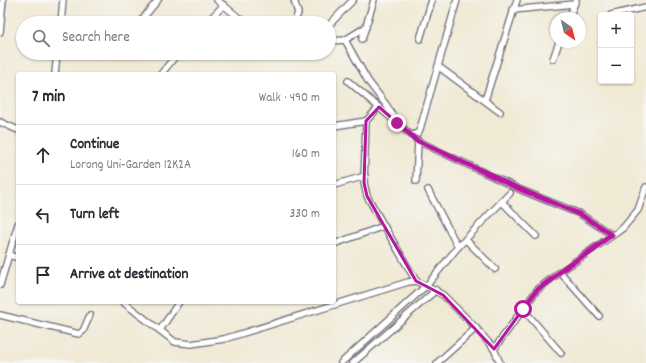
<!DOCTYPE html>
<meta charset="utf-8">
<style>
body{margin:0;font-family:Dekko,sans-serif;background:#f7f7f7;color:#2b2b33}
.controls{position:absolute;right:12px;top:12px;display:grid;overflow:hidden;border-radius:4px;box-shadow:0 1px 3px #0004}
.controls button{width:36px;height:36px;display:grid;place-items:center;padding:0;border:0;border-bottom:1px solid #e1e1e2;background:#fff;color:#2b2b33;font:20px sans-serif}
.compass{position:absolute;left:550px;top:12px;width:36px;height:36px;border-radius:50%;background:#fff;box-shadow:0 1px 3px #0004;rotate:145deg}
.stop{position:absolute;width:12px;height:12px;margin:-9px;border:3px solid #b5179e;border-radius:50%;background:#fff}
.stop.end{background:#b5179e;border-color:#fff;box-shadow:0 1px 4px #0008}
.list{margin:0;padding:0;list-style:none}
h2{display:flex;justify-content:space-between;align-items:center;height:52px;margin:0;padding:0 16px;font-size:17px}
h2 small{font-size:13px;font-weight:400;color:#7c7c81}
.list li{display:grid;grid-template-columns:26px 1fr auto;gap:12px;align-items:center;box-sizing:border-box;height:60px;padding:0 16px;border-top:1px solid #e1e1e2}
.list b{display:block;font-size:15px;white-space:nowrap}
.list p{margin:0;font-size:13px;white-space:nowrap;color:#7c7c81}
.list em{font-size:13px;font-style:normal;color:#7c7c81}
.icon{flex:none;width:22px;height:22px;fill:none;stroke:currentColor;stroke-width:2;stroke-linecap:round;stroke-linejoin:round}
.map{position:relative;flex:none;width:646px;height:363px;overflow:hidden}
.search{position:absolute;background:#fff;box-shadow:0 1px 3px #0004;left:16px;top:16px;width:320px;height:44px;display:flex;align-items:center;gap:10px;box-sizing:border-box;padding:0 14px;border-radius:22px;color:#7c7c81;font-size:15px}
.panel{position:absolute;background:#fff;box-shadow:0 1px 3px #0004;left:16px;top:72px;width:320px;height:232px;border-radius:4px}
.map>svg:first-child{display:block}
</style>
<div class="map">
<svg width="646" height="363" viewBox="0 0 646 363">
<rect width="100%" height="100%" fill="#f6f6f2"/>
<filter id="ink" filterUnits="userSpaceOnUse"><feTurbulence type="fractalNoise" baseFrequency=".025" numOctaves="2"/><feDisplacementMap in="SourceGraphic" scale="8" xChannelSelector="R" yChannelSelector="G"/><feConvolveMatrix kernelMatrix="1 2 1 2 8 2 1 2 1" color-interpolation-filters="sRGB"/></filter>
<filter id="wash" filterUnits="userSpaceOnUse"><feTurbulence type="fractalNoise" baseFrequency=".012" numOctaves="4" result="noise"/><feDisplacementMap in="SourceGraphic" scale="16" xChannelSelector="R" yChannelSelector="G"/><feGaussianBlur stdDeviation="0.9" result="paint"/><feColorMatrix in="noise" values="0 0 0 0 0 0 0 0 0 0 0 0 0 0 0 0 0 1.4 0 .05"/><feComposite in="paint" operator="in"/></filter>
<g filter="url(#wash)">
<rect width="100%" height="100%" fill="#f0e9d4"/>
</g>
<g filter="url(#ink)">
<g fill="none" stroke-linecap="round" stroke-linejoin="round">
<g stroke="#6a6871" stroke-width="8">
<g id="minor">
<path d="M217,0L243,21L248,23"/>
<path d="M294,0L298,13L294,23"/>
<path d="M513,10L574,4"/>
<path d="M611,15L646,7"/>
<path d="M569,18L576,0"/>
<path d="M61,23L63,0"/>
<path d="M139,23L158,0"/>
<path d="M206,23L224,5"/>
<path d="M329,25L353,0"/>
<path d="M0,32L3,0"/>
<path d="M362,39L374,0"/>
<path d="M420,39L432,0"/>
<path d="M345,40L368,81L387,106L395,119"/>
<path d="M329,41L345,40L366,27"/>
<path d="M553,59L559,42"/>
<path d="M439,67L500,112"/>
<path d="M55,74L57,53"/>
<path d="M161,74L178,53"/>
<path d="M348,81L418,141L521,190L580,214L612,235"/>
<path d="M485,100L517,0"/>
<path d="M366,121L364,183L367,196L384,226L416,281L443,295L476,328L494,349L500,363"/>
<path d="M0,122L18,130"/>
<path d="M334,126L366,121L379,107"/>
<path d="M412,135L418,133L420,129L457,0"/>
<path d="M416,181L418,141"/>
<path d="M334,185L365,176"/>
<path d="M428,190L458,247"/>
<path d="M502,202L536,236"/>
<path d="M466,240L495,269"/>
<path d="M334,244L384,226"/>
<path d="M9,255L18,258"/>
<path d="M560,272L599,316"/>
<path d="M0,285L18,224"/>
<path d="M123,302L175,342L191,344L224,339L408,282L416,281"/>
<path d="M523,309L561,353"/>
<path d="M0,315L79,334L83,331L90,315"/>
<path d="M160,330L179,302"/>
<path d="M494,349L537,290L560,272L623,228L638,210L646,187"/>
<path d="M341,363L427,285L458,247L510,193"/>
<path d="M353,363L436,290"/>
<path d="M437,363L476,328"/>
</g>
</g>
<use href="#minor" stroke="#fff" stroke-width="5.5"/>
</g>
</g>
<g fill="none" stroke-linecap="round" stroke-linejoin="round" filter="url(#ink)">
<path stroke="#b5179e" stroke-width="5" d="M397,123L418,141L521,190L580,214L612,235L560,272L537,290L523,309"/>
</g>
<path fill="none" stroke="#b5179e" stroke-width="3" stroke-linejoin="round" d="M379,107L418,141L580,214L612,235L537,290L494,349L443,295L416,281L367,196L364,183L366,121Z"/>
</svg>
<div class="controls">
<button>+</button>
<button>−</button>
</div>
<svg class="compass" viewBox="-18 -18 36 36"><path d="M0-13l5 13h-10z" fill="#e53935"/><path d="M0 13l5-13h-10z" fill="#7c7c81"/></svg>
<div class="stop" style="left:523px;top:309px"></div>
<div class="stop end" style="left:397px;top:123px"></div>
<div class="search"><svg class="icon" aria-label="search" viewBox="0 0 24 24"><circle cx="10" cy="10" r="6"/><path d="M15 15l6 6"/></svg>Search here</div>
<section class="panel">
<h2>7 min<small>Walk · 490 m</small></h2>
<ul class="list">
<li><svg class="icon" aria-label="ahead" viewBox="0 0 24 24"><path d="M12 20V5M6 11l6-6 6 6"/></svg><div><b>Continue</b><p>Lorong Uni-Garden 12K2A</p></div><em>160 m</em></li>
<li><svg class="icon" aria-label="left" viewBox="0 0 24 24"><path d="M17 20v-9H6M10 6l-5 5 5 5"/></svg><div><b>Turn left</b></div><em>330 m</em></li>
<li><svg class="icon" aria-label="arrive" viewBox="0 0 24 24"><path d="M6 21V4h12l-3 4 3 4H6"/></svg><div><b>Arrive at destination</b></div></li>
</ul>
</section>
</div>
